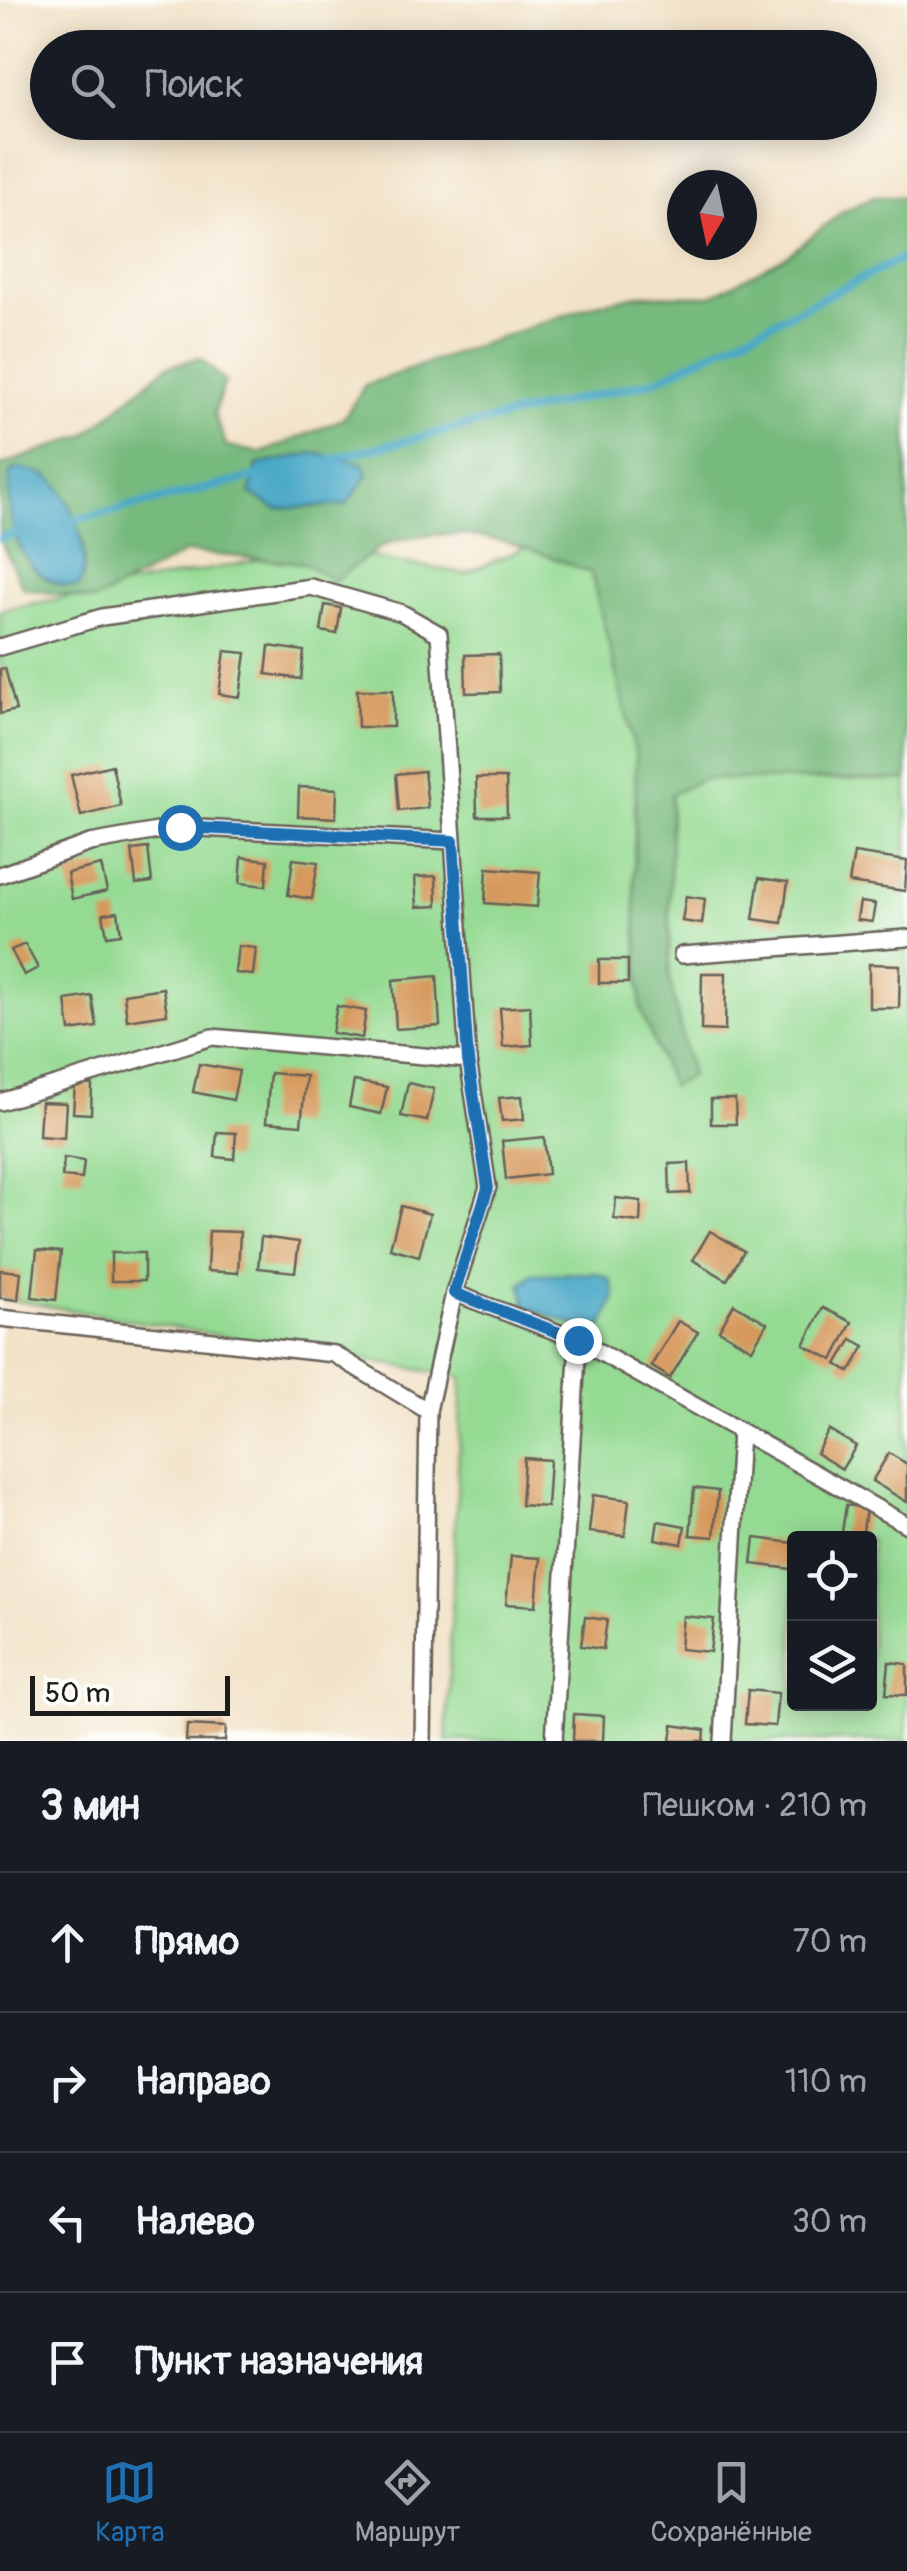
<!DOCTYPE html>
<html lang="ru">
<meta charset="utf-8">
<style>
body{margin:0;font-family:Pangolin,sans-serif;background:#242831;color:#f1f3f6}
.controls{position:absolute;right:30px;bottom:30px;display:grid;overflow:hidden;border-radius:10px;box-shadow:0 5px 25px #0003}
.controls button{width:90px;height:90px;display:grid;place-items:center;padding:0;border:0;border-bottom:2px solid #363941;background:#171b24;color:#f1f3f6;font:50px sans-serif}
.compass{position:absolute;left:667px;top:170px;width:90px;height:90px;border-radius:50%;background:#171b24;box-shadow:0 5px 25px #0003;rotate:189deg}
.scale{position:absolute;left:30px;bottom:25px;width:200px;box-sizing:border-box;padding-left:10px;border:5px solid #1c1c1c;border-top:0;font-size:28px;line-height:35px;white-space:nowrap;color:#1c1c1c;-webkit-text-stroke:8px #fdfcf7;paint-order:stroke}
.stop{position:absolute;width:30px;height:30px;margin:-22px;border:8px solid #1f6fb2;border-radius:50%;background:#fff}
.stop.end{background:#1f6fb2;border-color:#fff;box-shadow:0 2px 10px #0008}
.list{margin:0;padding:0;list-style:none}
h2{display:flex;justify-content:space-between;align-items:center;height:130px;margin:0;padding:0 40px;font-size:42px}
h2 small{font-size:32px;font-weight:400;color:#9ea1a6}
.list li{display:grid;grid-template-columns:65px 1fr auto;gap:30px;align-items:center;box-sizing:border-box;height:140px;padding:0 40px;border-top:2px solid #363941}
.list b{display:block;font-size:38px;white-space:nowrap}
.list em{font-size:32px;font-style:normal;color:#9ea1a6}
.icon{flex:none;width:55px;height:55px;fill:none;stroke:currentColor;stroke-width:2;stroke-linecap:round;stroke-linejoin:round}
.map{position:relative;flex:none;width:907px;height:1741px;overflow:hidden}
.search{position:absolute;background:#171b24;box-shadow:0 5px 25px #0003;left:30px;right:30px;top:30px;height:110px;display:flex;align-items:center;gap:25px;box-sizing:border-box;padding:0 35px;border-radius:55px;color:#9ea1a6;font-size:38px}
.sheet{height:690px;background:#171b24}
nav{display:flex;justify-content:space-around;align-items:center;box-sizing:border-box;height:140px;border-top:2px solid #363941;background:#171b24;font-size:28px;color:#9ea1a6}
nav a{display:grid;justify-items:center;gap:5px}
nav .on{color:#1f6fb2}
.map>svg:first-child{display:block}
</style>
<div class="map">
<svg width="907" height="1741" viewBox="0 0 907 1741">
<rect width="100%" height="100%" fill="#fdfcf7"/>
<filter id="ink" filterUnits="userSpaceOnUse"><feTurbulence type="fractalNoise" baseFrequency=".01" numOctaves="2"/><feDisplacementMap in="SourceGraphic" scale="20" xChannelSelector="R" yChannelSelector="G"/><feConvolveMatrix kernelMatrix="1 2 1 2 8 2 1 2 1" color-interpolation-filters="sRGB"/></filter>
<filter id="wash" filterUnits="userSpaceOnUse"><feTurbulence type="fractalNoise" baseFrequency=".0048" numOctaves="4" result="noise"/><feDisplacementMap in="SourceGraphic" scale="40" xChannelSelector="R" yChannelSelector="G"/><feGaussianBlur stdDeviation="2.25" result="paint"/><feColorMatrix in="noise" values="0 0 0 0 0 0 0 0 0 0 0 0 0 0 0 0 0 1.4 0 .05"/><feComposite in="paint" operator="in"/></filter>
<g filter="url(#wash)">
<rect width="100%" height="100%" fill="#f2e2c7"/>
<path fill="#94da93" stroke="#587b58" stroke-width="2.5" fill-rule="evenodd" d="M907,380V1741H446L462,1377L0,1298V610L320,548L465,574ZM794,1539H870V1704H794Z"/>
<path fill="#77ba7d" stroke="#4a6b4c" stroke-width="2.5" d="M873,197H907V780L702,779L671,795L669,977L691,1076L671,1086L641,1010L634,882L636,755L591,573C524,546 468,521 393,542C374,548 352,569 334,581L304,563L186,552L95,601L23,588L0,540V466L86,435L166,367L200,358L225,381L214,414L227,447L262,453L343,419L365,385L596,304L638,295L711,296L788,255L842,212Z"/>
<g fill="#49a8c8" stroke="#326272" stroke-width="2.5">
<path d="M313,453L363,463L368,475L346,505L276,509L250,493L257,465Z"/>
<path d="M16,468C29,470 45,472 54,481C75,503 94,561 78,587C21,586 4,521 10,473Z"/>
<path d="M596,1273L610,1279L615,1297L602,1328L589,1331L526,1307L521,1284L532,1274Z"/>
</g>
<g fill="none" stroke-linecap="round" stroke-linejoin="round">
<g stroke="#49a8c8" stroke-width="8">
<path d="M330,459L654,381L907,256"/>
<path d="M67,522L263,475"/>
<path d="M0,538L25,532"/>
</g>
</g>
<g id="blocks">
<g fill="#d6985b">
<path d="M325,605L341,608L337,634L321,631Z"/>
<path d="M269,646L304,651L301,679L266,674Z"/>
<path d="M225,651L246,653L240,697L219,694Z"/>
<path d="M499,654L500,692L466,693L465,655Z"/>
<path d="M5,668L16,710L0,714V669Z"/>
<path d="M357,690H393V727H358Z"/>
<path d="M112,765L121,806L81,816L71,775Z"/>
<path d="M424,771L428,808L399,811L396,774Z"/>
<path d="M476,778H506L507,816H477Z"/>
<path d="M299,787L337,789L336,818L298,816Z"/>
<path d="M148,848L152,882L136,884L132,850Z"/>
<path d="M854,853L907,861L905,891L849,883Z"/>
<path d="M242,857L268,860L266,886L240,883Z"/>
<path d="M293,859L318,862L312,899L288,895Z"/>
<path d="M101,865L107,891L72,899L67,873Z"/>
<path d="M487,868L540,872L537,907L485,903Z"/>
<path d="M436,876L437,906L417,907L415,877Z"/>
<path d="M759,878L788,882L782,923L753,919Z"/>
<path d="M686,896L705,899L702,924L682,921Z"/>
<path d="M860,902L875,904L872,922L857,920Z"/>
<path d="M118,912L121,934L107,936L103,914Z"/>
<path d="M25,944L38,968L24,975L11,950Z"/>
<path d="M238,946L256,948L253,975L235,973Z"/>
<rect x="599" y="960" width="29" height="23"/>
<path d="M869,964L900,965L899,1008H869Z"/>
<path d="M702,973H726L725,1031L701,1030Z"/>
<path d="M437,976L440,1026L396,1029L393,980Z"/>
<path d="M163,988L167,1014L127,1020L124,994Z"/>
<path d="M92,996L97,1027L70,1031L66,1000Z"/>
<path d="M337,1006L366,1011L362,1038L332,1033Z"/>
<path d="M530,1006L532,1045L503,1047L500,1008Z"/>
<path d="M199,1064L239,1071L233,1100L193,1092Z"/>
<path d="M270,1073L306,1076L301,1125L266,1122Z"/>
<path d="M354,1081L387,1087L381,1114L349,1107Z"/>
<path d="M408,1083L434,1089L427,1121L401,1116Z"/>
<path d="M75,1084L92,1085L91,1114L73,1113Z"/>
<path d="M522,1096L524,1119L502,1121L499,1098Z"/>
<path d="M711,1099H735L736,1124H711Z"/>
<path d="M41,1102L66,1103L64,1138L39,1136Z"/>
<path d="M217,1132L236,1133L234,1159L215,1157Z"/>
<path d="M544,1137L548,1174L506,1179L502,1141Z"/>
<path d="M64,1158L84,1161L82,1179L62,1177Z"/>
<path d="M689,1163L690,1193L670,1194L669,1164Z"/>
<path d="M616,1198L641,1201L640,1222L614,1219Z"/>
<path d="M401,1206L430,1214L419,1256L390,1248Z"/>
<path d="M209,1231L240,1232L238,1273L207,1271Z"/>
<path d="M710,1231L744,1251L727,1280L693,1260Z"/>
<path d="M261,1237L299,1242L295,1272L258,1268Z"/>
<path d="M37,1250L61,1252L56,1300L32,1297Z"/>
<rect x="111" y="1253" width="33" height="28"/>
<path d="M0,1270L21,1272L18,1300L0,1298Z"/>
<path d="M734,1304L767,1323L752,1349L719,1330Z"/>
<path d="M823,1308L852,1322L833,1360L804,1345Z"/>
<path d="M678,1321L698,1332L670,1378L651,1366Z"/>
<path d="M852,1339L865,1346L850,1372L837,1364Z"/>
<path d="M829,1430L856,1446L842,1469L816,1453Z"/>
<path d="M889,1453L907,1464V1502L872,1481Z"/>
<path d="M524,1458L550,1460L547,1507L521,1505Z"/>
<path d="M694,1488L718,1491L714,1537L690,1535Z"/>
<path d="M593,1495L629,1500L625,1536L589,1532Z"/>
<path d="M846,1505L866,1508L862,1539H841Z"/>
<path d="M658,1521L685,1526L682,1544L655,1539Z"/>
<path d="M755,1538L794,1543L792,1569L752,1564Z"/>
<path d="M511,1556L540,1558L536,1606L506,1604Z"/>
<path d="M683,1616L714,1619L710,1652L680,1649Z"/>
<path d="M585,1617L607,1620L603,1649L581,1646Z"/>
<path d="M889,1662L907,1664V1695L886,1694Z"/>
<path d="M748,1690L778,1693L775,1726L745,1724Z"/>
<path d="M574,1714L604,1716L603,1741H573Z"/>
<path d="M187,1725L226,1727L225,1741H186Z"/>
<path d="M673,1725L705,1730L704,1741H671Z"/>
</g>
</g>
</g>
<g filter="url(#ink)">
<use href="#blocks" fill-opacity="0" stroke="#676158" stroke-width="2.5"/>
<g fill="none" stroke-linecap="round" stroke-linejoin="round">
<g stroke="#676158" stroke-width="20">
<g id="service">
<path d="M0,647L102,617L311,587L402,613L439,634L468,1060L488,1187L454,1293"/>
<path d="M0,875L90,843L180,827L453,841"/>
<path d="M682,955L907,938"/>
<path d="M0,1102L212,1037L468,1060"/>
<path d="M0,1318L334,1354L428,1411"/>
<path d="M578,1340L907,1525"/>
<path d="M423,1741L428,1411L454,1293L578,1340L554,1741"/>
<path d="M723,1741L740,1431"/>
</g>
</g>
<use href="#service" stroke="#fff" stroke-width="15"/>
</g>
</g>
<g fill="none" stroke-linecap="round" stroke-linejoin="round" filter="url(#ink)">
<path stroke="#1f6fb2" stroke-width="12" d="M180,827L453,841L468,1060L488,1188L454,1293L578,1340"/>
</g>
</svg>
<div class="controls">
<button><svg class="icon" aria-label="locate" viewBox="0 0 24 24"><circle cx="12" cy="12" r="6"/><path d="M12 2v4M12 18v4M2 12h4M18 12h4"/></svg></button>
<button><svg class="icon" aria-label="layers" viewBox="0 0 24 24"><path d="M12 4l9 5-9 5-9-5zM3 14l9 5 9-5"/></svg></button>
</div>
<svg class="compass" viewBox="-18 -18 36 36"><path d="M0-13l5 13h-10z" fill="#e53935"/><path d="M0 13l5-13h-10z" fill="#9ea1a6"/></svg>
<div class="scale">50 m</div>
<div class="stop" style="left:180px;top:827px"></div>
<div class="stop end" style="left:578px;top:1340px"></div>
<div class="search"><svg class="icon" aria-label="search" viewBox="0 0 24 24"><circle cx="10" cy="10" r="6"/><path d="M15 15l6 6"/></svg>Поиск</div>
</div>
<section class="sheet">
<h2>3 мин<small>Пешком · 210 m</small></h2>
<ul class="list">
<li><svg class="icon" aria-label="ahead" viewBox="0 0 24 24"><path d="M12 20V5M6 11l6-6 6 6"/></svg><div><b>Прямо</b></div><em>70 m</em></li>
<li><svg class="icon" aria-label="right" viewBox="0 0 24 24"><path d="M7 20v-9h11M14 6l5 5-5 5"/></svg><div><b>Направо</b></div><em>110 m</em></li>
<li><svg class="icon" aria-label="left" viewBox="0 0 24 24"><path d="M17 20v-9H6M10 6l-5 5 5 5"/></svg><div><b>Налево</b></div><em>30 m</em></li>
<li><svg class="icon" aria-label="arrive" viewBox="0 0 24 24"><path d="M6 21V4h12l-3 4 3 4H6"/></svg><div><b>Пункт назначения</b></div></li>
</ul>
</section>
<nav>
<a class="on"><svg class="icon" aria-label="map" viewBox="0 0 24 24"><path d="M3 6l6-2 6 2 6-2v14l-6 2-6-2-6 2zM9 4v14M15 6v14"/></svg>Карта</a>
<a><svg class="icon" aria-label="directions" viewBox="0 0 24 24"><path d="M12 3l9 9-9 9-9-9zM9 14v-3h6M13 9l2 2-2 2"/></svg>Маршрут</a>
<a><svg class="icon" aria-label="saved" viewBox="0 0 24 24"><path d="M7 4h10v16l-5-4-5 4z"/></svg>Сохранённые</a>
</nav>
